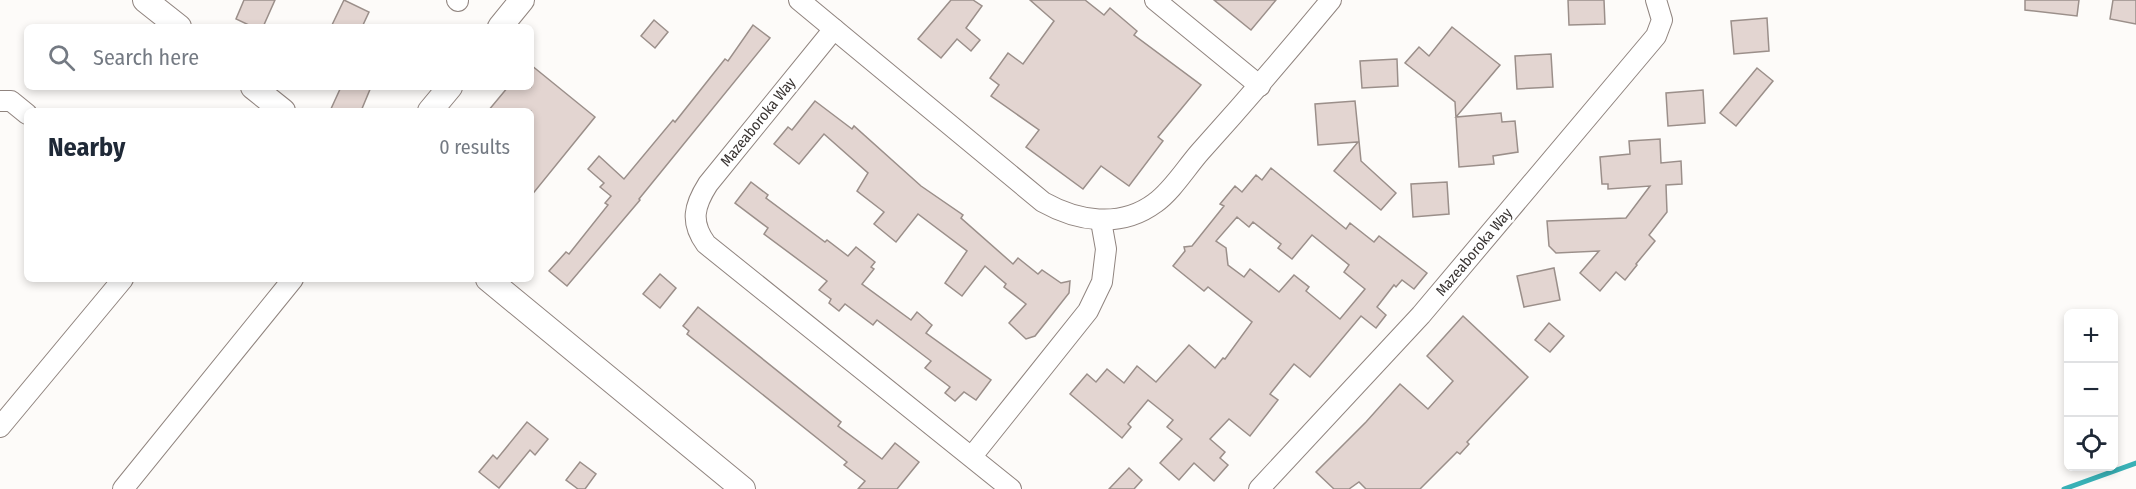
<!DOCTYPE html>
<meta charset="utf-8">
<style>
body{margin:0;font-family:"Fira Sans Condensed",sans-serif;background:#f2f2f3;color:#1f2937}
.controls{position:absolute;right:18px;bottom:18px;display:grid;overflow:hidden;border-radius:9px;box-shadow:0 3px 9px #0003}
.controls button{width:54px;height:54px;display:grid;place-items:center;padding:0;border:0;border-bottom:2px solid #e0e1e3;background:#fff;color:#1f2937;font:30px sans-serif}
.list{margin:0;padding:0;list-style:none}
h2{display:flex;justify-content:space-between;align-items:center;height:78px;margin:0;padding:0 24px;font-size:26px}
h2 small{font-size:20px;font-weight:400;color:#747a83}
.icon{flex:none;width:33px;height:33px;fill:none;stroke:currentColor;stroke-width:2;stroke-linecap:round;stroke-linejoin:round}
.map{position:relative;flex:none;width:2136px;height:489px;overflow:hidden}
.search{position:absolute;background:#fff;box-shadow:0 3px 9px #0003;left:24px;top:24px;width:510px;height:66px;display:flex;align-items:center;gap:15px;box-sizing:border-box;padding:0 21px;border-radius:9px;color:#747a83;font-size:22px}
.panel{position:absolute;background:#fff;box-shadow:0 3px 9px #0003;left:24px;top:108px;width:510px;height:174px;border-radius:9px}
.map>svg:first-child{display:block}
</style>
<div class="map">
<svg width="2136" height="489" viewBox="0 0 2136 489">
<rect width="100%" height="100%" fill="#fdfbf9"/>
<g fill="none" stroke-linecap="round" stroke-linejoin="round">
<path stroke="#39b1b6" stroke-width="5" d="M2064,489L2136,463"/>
</g>
<g fill="#e3d5d1" stroke="#9b8f8a" stroke-width="1.5" fill-rule="evenodd">
<path d="M244,0H275L263,27H253L236,19Z"/>
<path d="M344,0L369,12L362,27H331Z"/>
<path d="M951,0H973L982,6L966,28L980,40L971,51L957,39L941,58L918,39Z"/>
<path d="M1030,0H1085L1104,15L1110,8L1137,31L1134,35L1201,85L1158,137L1163,141L1129,186L1101,166L1083,189L1026,147L1039,130L991,96L999,85L990,78L1008,53L1023,64L1054,21Z"/>
<path d="M1214,0H1276L1251,30Z"/>
<path d="M1568,0H1604L1605,24L1569,25Z"/>
<path d="M2025,0H2079L2077,16L2025,10Z"/>
<path d="M2113,0H2136V24L2110,19Z"/>
<path d="M1767,18L1769,51L1734,54L1731,21Z"/>
<path d="M654,20L668,32L655,48L641,36Z"/>
<path d="M753,25L770,38L639,199L640,200L567,286L549,271L566,252L569,254L608,205L605,203L611,196L600,187L604,183L588,169L599,156L624,179L673,120L675,122L725,59L728,61Z"/>
<path d="M1452,27L1500,65L1456,117L1501,113L1502,122L1515,121L1518,152L1493,156L1494,164L1459,167L1455,102L1405,63L1419,47L1429,56Z"/>
<path d="M1551,54L1553,87L1517,89L1515,56Z"/>
<path d="M1397,59L1398,86L1362,88L1360,61Z"/>
<path d="M531,65L595,117L531,196V111H488L508,87H531Z"/>
<path d="M1757,68L1773,81L1736,126L1720,113Z"/>
<path d="M341,87H371L361,111H330Z"/>
<path d="M1703,90L1705,123L1668,126L1666,93Z"/>
<path d="M815,101L852,129L854,126L921,186L963,215L961,218L1013,264L1018,258L1038,274L1042,270L1061,283L1070,281L1069,293L1035,336L1026,339L1009,323L1026,304L1004,287L1006,284L985,266L962,296L945,283L967,251L918,214L896,242L874,224L884,212L857,191L868,173L824,134L799,164L774,144L788,127L792,130Z"/>
<path d="M1355,101L1361,161L1396,193L1381,210L1334,171L1358,142L1318,145L1315,104Z"/>
<path d="M1660,139L1661,163L1681,161L1682,184L1666,185L1667,212L1649,235L1655,241L1636,264L1637,265L1625,280L1616,272L1600,291L1580,273L1599,251L1556,253L1549,246L1547,221L1626,218L1650,186L1608,189V184H1602L1600,157L1630,154L1629,141Z"/>
<path d="M1271,168L1346,229L1350,223L1374,242L1379,236L1427,273L1414,289L1402,280L1396,287L1394,285L1377,307L1386,315L1376,328L1361,316L1310,377L1294,364L1270,394L1278,400L1250,436L1229,419L1210,439L1225,452L1220,458L1228,465L1214,481L1194,463L1179,480L1160,463L1182,439L1167,427L1173,420L1148,400L1128,424L1131,427L1122,438L1070,394L1087,374L1096,382L1107,369L1124,383L1137,366L1156,382L1189,345L1215,368L1223,358L1225,359L1252,322L1208,287L1204,291L1173,266L1185,251L1184,247L1192,246L1224,206L1220,204L1235,186L1242,192L1256,175L1262,180ZM1237,217L1249,227L1253,222L1281,244L1278,248L1292,259L1312,235L1349,265L1344,272L1365,289L1340,319L1306,291L1309,287L1294,275L1279,292L1250,269L1244,277L1228,265L1226,248L1216,241Z"/>
<path d="M751,182L768,195L766,198L825,242L827,240L848,256L856,247L875,262L871,267L874,269L862,284L911,320L917,312L932,325L926,333L991,380L976,400L964,392L955,401L945,393L950,387L925,368L931,361L877,320L873,325L845,304L839,311L829,303L831,299L819,290L827,281L764,234L768,228L735,203Z"/>
<path d="M1447,182L1449,214L1413,217L1411,184Z"/>
<path d="M1554,268L1560,300L1524,307L1517,276Z"/>
<path d="M660,274L676,288L660,308L643,294Z"/>
<path d="M698,307L841,422L838,426L882,459L895,443L919,462L897,489H858L865,481L844,465L847,462L687,334L689,331L683,326Z"/>
<path d="M1463,316L1528,377L1467,442L1469,444L1460,454L1457,452L1420,489H1366L1359,482L1349,489H1334L1316,472L1366,422L1400,384L1428,409L1453,381L1427,356Z"/>
<path d="M1549,323L1564,336L1550,352L1535,340Z"/>
<path d="M527,422L548,439L535,455L530,450L499,488L479,472L493,455L497,459Z"/>
<path d="M580,462L596,474L585,489H578L566,480Z"/>
<path d="M1129,468L1142,480L1134,489H1109Z"/>
</g>
<g fill="none" stroke-linecap="round" stroke-linejoin="round">
<g stroke="#90847f" stroke-width="22">
<g id="minor">
<path d="M457,0L458,1"/>
<path d="M799,0L1043,202C1077,221 1120,229 1155,203C1172,191 1186,168 1200,152C1245,102 1288,52 1331,0"/>
<path d="M1155,0L1260,86"/>
<path d="M834,29L708,184C694,206 690,222 706,244L1011,489"/>
<path d="M0,101H11L27,114"/>
<path d="M0,427L123,279"/>
<path d="M973,455L1088,311L1102,282L1106,249L1101,221"/>
<path d="M123,489L293,279"/>
<path d="M1259,489L1421,315L1656,36L1662,20L1656,0"/>
</g>
</g>
<g stroke="#90847f" stroke-width="26">
<g id="tertiary">
<path d="M145,0L179,27"/>
<path d="M500,27L522,0"/>
<path d="M253,87L283,111"/>
<path d="M430,111L450,87"/>
<path d="M488,279L743,489"/>
</g>
</g>
<use href="#minor" stroke="#fff" stroke-width="20"/>
<use href="#tertiary" stroke="#fff" stroke-width="24"/>
</g>
<g text-anchor="middle" stroke-width="5" stroke-linejoin="round" paint-order="stroke">
<g font-size="15" fill="#393432" stroke="#fff">
<text transform="translate(758 122) rotate(-51)" y="5">Mazeaboroka Way</text>
<text transform="translate(1474 252) rotate(-50)" y="5">Mazeaboroka Way</text>
</g>
</g>
</svg>
<div class="controls">
<button>+</button>
<button>−</button>
<button><svg class="icon" aria-label="locate" viewBox="0 0 24 24"><circle cx="12" cy="12" r="6"/><path d="M12 2v4M12 18v4M2 12h4M18 12h4"/></svg></button>
</div>
<div class="search"><svg class="icon" aria-label="search" viewBox="0 0 24 24"><circle cx="10" cy="10" r="6"/><path d="M15 15l6 6"/></svg>Search here</div>
<section class="panel">
<h2>Nearby<small>0 results</small></h2>
<ul class="list">
</ul>
</section>
</div>
